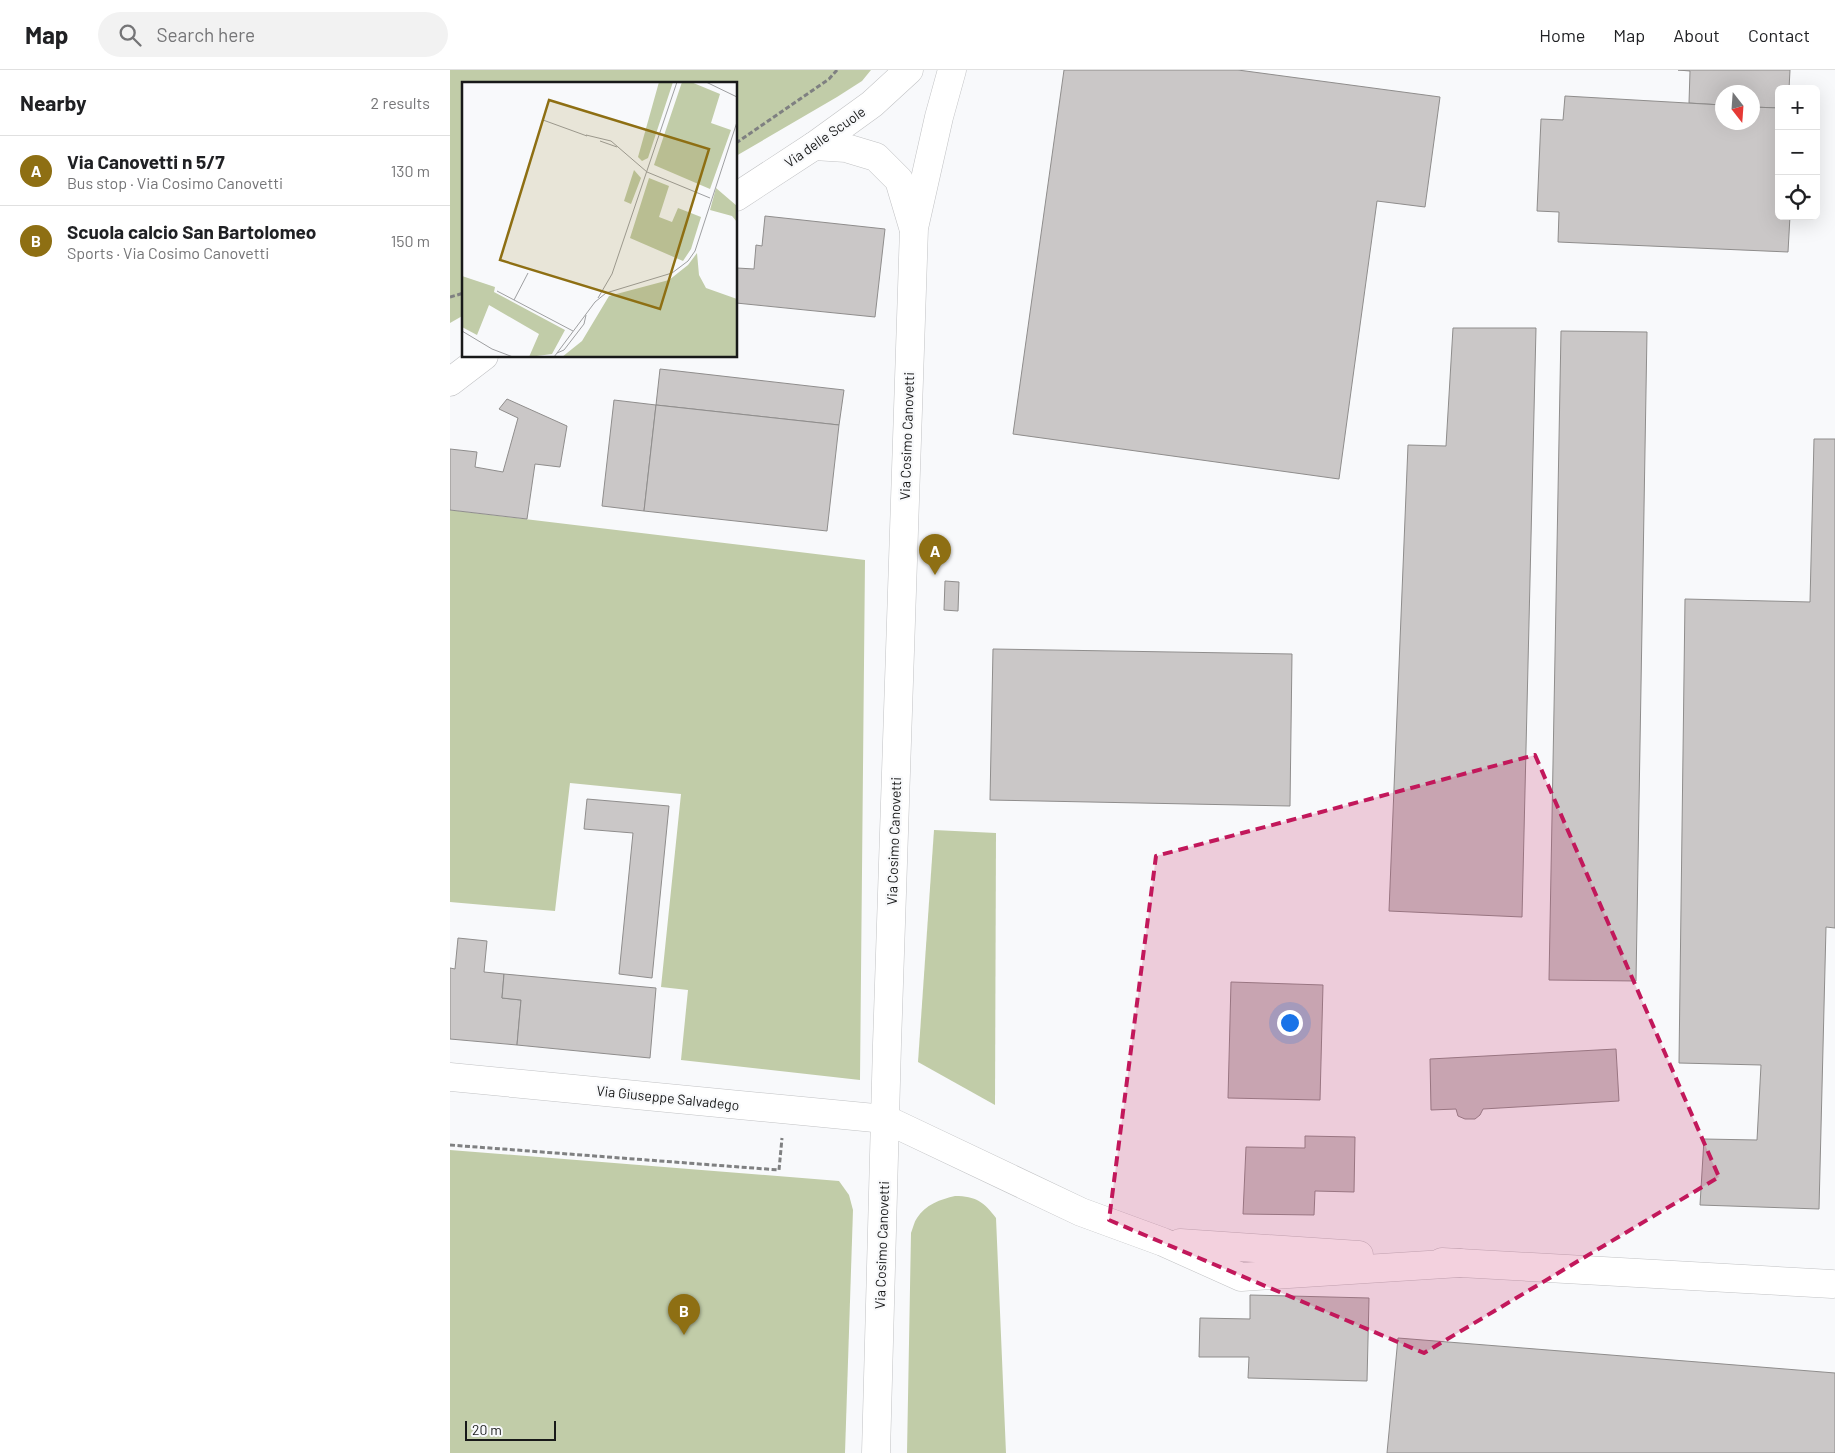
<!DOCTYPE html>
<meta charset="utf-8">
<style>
body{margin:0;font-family:Barlow,sans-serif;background:#f2f2f2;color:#202124}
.controls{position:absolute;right:15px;top:15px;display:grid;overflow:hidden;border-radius:8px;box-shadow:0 5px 20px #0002}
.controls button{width:45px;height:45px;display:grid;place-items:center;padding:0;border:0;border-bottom:1px solid #e0e0e0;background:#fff;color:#202124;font:25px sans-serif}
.compass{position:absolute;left:1265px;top:15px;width:45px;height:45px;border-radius:50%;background:#fff;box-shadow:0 5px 20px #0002;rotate:163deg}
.scale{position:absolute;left:15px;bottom:12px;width:91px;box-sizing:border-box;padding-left:5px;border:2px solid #181919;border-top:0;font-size:14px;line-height:18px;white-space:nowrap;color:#181919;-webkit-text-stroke:4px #f8f9fb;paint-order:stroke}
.you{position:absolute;left:839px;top:952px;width:18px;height:18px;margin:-12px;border:4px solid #fff;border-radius:50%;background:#1a73e8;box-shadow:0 0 0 8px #1a73e833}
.badge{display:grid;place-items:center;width:32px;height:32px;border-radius:50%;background:#8e6f13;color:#fff;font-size:16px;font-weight:700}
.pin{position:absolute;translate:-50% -41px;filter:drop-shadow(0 1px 2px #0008)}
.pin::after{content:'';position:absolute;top:26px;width:18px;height:15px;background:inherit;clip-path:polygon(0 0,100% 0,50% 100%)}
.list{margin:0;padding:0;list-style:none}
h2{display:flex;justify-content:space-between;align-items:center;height:65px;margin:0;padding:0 20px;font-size:21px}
h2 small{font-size:16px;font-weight:400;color:#757577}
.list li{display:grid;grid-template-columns:32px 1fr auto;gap:15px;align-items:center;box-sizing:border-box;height:70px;padding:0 20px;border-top:1px solid #e0e0e0}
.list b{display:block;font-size:19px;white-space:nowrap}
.list p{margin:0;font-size:16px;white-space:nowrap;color:#757577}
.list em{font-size:16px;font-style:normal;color:#757577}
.icon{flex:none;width:28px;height:28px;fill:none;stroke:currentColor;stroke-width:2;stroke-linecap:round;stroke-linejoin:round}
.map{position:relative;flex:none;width:1385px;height:1383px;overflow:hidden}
header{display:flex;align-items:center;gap:30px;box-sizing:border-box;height:70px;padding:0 25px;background:#fff;border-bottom:1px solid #e0e0e0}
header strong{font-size:24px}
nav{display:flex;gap:28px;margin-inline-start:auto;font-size:18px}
.search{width:350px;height:45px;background:#f2f2f2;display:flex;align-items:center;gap:12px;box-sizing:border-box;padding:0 18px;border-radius:28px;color:#757577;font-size:19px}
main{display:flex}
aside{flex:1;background:#fff}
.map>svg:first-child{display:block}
</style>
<header>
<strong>Map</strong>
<div class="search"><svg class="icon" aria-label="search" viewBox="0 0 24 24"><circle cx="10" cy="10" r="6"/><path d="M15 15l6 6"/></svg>Search here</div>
<nav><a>Home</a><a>Map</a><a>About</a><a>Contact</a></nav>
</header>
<main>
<aside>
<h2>Nearby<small>2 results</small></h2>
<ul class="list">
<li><span class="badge">A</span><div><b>Via Canovetti n 5/7</b><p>Bus stop · Via Cosimo Canovetti</p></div><em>130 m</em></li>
<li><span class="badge">B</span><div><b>Scuola calcio San Bartolomeo</b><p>Sports · Via Cosimo Canovetti</p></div><em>150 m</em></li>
</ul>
</aside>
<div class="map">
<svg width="1385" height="1383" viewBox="0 0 1385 1383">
<rect width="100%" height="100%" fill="#f8f9fb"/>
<g fill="#c1cca8">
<path d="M0,0H421L412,11L387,27L286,86V14H14V245L0,253Z"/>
<path d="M0,440L415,490L410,1010L231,990L238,920L211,917L231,724L120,713L105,841L0,832Z"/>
<path d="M484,760L546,763L545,1035L468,992Z"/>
<path d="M0,1080L389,1111L399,1125L403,1140L395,1383H0Z"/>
<path d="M505,1126C526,1126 534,1132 546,1148L556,1383H457L461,1163C463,1158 464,1152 467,1148C475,1135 491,1129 505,1126Z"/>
</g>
<g fill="#cac7c7" stroke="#8f8d8c">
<path d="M614,0H788L990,27L975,137L927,131L889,409L563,364Z"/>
<path d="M1228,0H1340L1339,19H1329V38L1302,37V22H1272V35L1239,33L1240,1Z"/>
<path d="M1115,26L1272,35V52H1302V37L1329,38V146H1340L1338,182L1108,172L1109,142L1087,141L1091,49L1113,50Z"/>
<path d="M315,146L435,159L425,247L286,233L287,198L304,199L306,175L312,176Z"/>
<path d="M1003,258H1086L1072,847L939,841L958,375L996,376Z"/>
<path d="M1111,261L1197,262L1186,911L1099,910Z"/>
<path d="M210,299L394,320L389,355L206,335Z"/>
<path d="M57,329L117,356L110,397L85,394L77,449L0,440V379L27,382L25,397L53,402L68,348L49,339Z"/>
<path d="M164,330L206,335L194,441L152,436Z"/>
<path d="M206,335L389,355L377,461L194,441Z"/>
<path d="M1364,369H1385V858L1376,857L1369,1139L1250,1135L1254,1069L1307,1070L1311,995L1229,993L1235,529L1360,532Z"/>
<path d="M495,511L509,512L508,541L494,540Z"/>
<path d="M543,579L842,584L840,736L540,730Z"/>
<path d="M137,729L219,736L202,908L169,904L183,763L134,759Z"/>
<path d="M8,868L37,871L34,902L54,904L52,928L71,930L67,975L0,969V898L5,899Z"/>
<path d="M54,904L206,918L200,988L67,975L71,930L52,928Z"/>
<path d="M781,912L873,915L870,1030L778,1028Z"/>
<path d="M1166,979L1169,1031L1033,1039L1030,1045L1025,1049H1015L1008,1046L1006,1039L981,1040L980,989Z"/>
<path d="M855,1066L905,1067L904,1122L865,1121L864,1145L793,1144L796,1077L855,1078Z"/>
<path d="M800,1225L919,1228L917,1311L798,1308L799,1287H749L750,1248L800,1249Z"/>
<path d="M948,1268L1385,1303V1383H937Z"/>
</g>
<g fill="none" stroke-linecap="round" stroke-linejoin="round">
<g stroke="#c1c2c4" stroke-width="29">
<g id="minor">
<path d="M364,76L396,78L426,87L449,110L463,157"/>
<path d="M286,127L364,76L422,34L459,0"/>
<path d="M0,312L34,286"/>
<path d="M0,1007L435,1049L631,1142L713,1172L791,1207L1010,1193"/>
<path d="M730,1173L909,1185"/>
<path d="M992,1192L1382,1214"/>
<path d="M426,1383L437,974L464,158L489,47L502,0"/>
</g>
</g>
<g stroke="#7f8081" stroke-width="3" stroke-dasharray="5 2.5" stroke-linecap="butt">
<path d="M286,73L379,9L387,0"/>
<path d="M0,227L14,223"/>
<path d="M0,1075L329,1100L332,1068"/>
</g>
<use href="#minor" stroke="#fff" stroke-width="28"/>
</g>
<path fill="#c2185b" fill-opacity="0.2" stroke="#c2185b" stroke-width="4" stroke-dasharray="10 6" stroke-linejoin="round" d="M1085,685L1269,1107L974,1283L659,1150L706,786Z"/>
<g text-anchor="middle" stroke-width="4.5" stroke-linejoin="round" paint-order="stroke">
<g font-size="14" fill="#181919" stroke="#f8f9fb">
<text transform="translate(375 67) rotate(-35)" y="5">Via delle Scuole</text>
<text transform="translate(457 366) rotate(-88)" y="5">Via Cosimo Canovetti</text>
<text transform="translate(444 771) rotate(-88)" y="5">Via Cosimo Canovetti</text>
<text transform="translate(218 1028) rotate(6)" y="5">Via Giuseppe Salvadego</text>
<text transform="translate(432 1175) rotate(-88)" y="5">Via Cosimo Canovetti</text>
</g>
</g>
<g transform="translate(12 12)">
<rect width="275" height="275" fill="#f8f9fb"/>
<path d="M197,0H211L186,76L180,79L176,75ZM220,0H229L258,12L249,41L269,48L248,107L192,83ZM172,88L179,96L169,122L162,119ZM187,96L207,104L197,135L210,140L216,126L239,135L229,167L221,179L168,156ZM254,106L275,124V140L270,134L248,128ZM235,171L237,193L244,206L275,217V275H100L120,259L147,214L207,198L226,183ZM0,194L33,205L32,210L103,248L90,272L67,275L77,252L27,223L15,253L0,245Z" fill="#c1cca8"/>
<path fill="none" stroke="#9e9fa1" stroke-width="1" d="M244,0L275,15M81,38L125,54M124,53L149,59L185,90L248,116M138,59L155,65M35,209L111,249M136,216L150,192L215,0M52,218L66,191M0,249L30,267L51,275M95,271L102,268L122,242L124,233M92,275L133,220L144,211L210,191L226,179L233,169L275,40"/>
<path fill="#8e6f13" fill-opacity="0.15" stroke="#8e6f13" stroke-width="2.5" d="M87,18L247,67L198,227L38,178Z"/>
<rect width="275" height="275" fill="none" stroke="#181919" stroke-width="2.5"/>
</g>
</svg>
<div class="controls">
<button>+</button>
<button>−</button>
<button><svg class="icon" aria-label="locate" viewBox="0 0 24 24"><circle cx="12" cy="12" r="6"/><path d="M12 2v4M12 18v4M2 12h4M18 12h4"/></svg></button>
</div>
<svg class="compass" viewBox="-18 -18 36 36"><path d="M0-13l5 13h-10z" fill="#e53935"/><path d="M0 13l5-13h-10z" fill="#757577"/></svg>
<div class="scale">20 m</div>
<div class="you"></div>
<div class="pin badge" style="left:485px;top:505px">A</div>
<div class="pin badge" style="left:234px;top:1265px">B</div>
</div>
</main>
